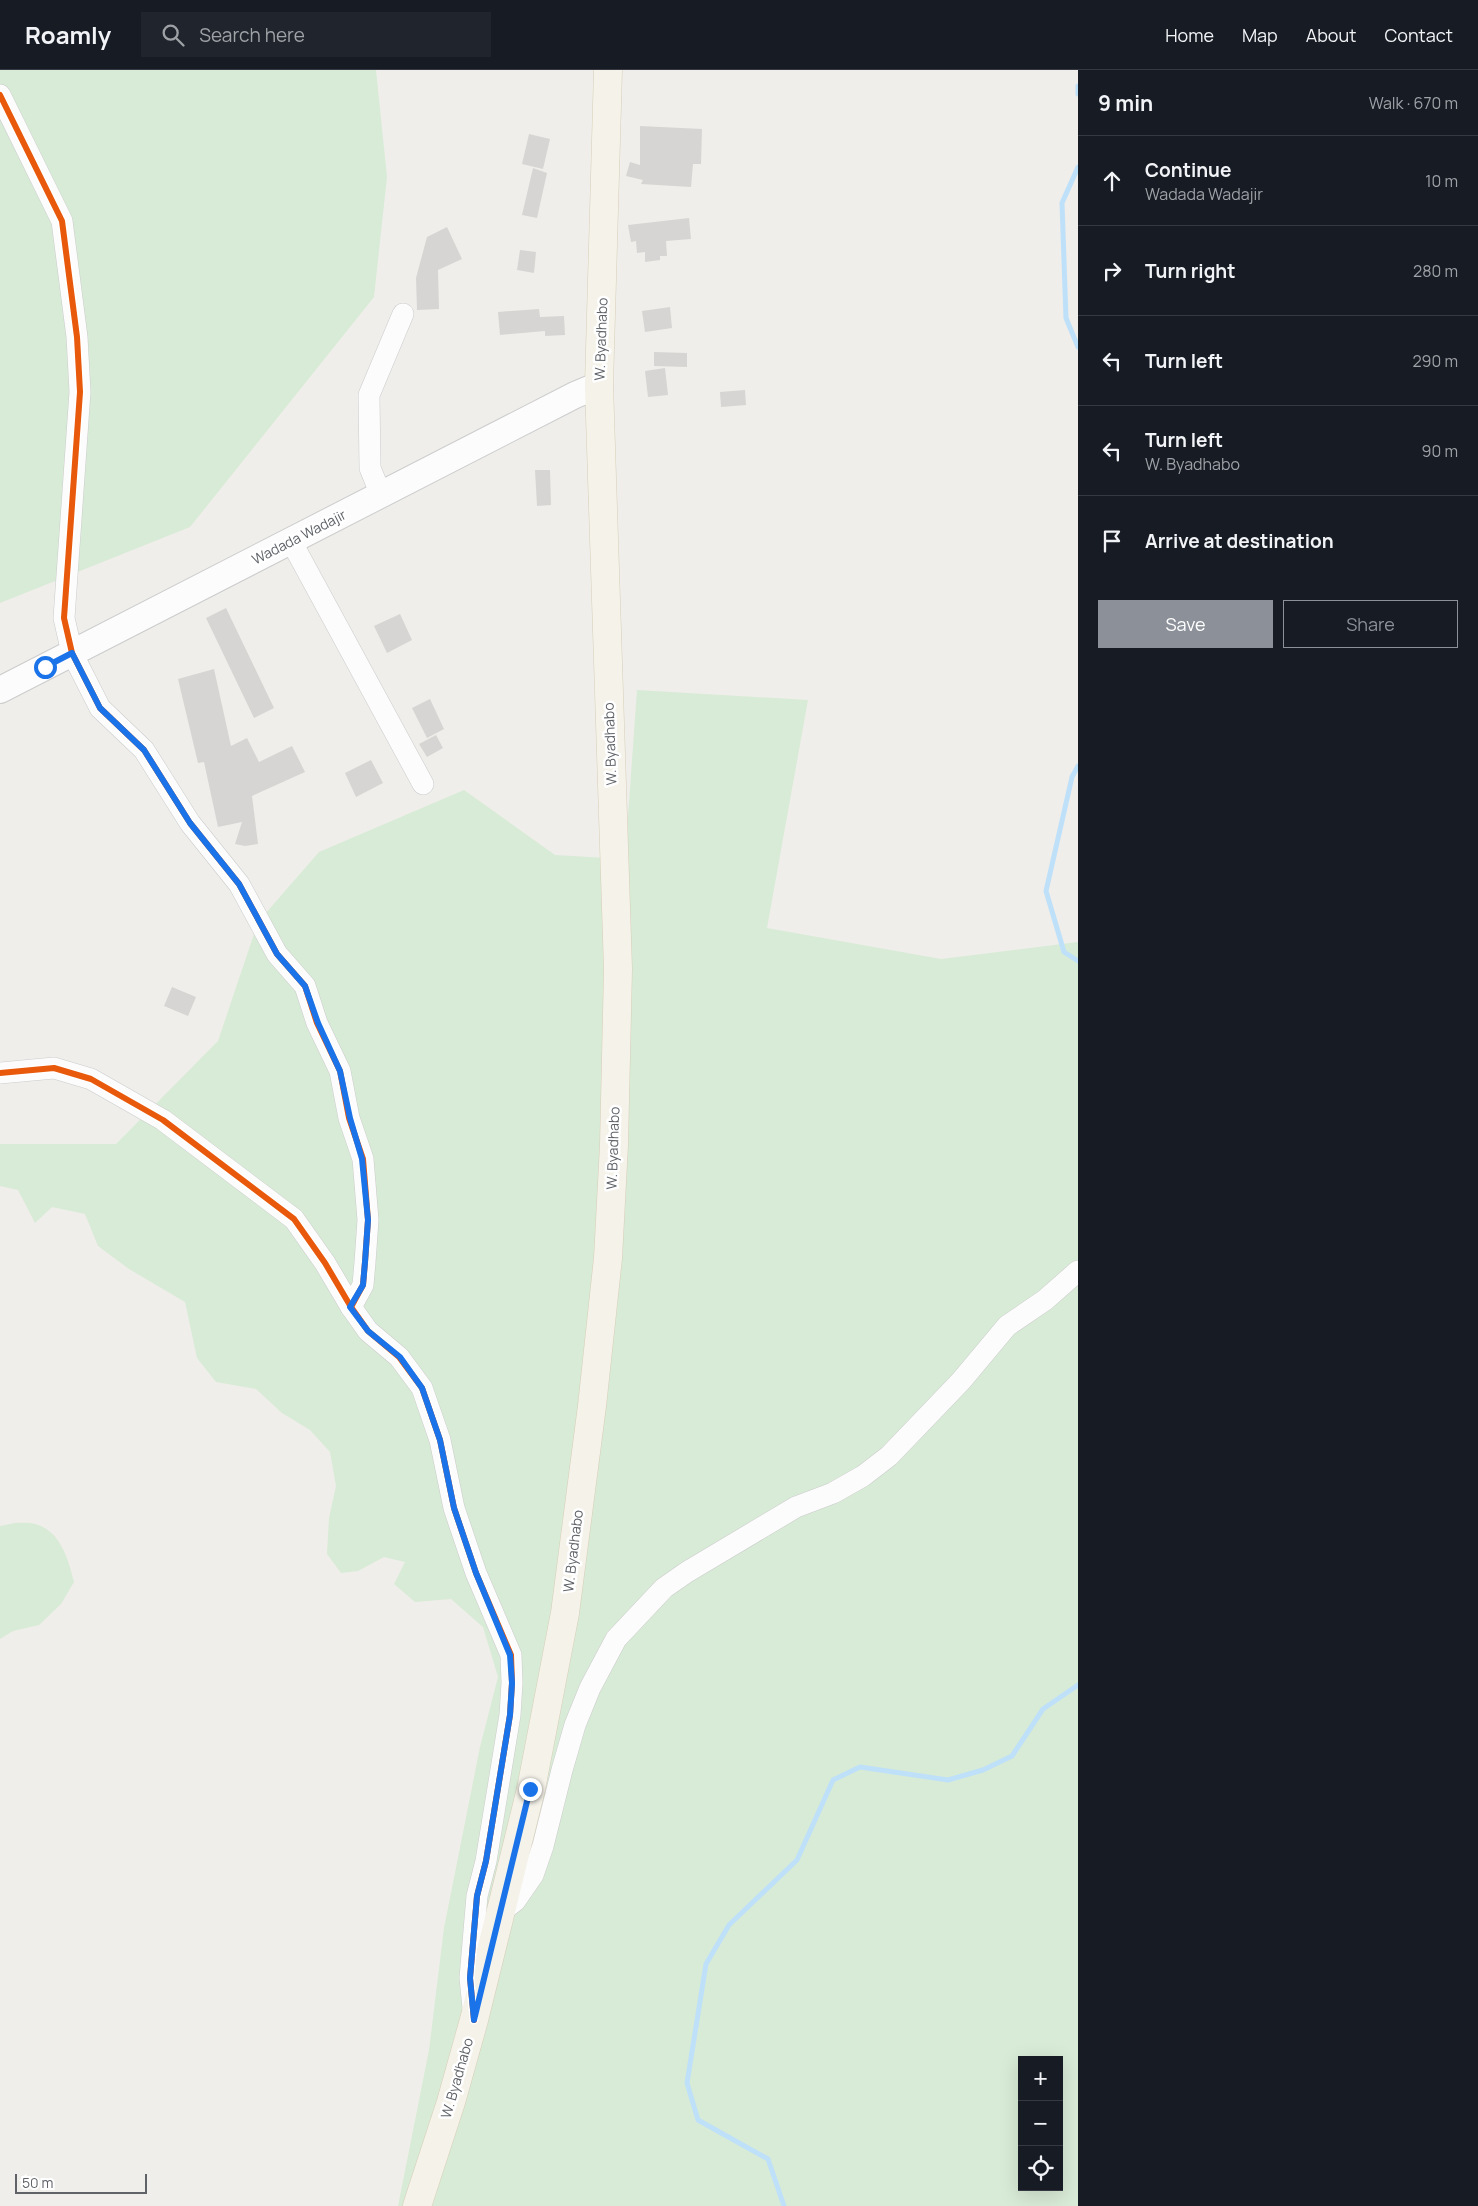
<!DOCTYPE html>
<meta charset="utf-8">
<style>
body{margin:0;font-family:Manrope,sans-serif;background:#20242c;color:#f1f3f6}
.controls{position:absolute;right:15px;bottom:15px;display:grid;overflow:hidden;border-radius:0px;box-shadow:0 5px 20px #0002}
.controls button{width:45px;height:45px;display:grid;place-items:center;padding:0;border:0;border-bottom:1px solid #363941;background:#171b24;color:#f1f3f6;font:25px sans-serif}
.scale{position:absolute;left:15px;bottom:12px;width:132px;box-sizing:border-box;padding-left:5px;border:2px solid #5f6368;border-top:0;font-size:14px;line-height:18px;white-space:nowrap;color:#5f6368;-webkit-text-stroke:4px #fff;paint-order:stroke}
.stop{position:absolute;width:15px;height:15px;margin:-11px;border:4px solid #1a73e8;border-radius:50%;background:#fff}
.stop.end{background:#1a73e8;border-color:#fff;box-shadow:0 1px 5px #0008}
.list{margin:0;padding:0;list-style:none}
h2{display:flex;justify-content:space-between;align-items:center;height:65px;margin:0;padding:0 20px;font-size:21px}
h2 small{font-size:16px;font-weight:400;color:#9ea1a6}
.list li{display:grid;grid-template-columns:32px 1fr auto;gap:15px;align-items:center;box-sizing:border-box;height:90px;padding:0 20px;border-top:1px solid #363941}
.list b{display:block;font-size:19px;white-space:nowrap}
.list p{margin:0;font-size:16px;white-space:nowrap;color:#9ea1a6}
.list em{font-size:16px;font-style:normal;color:#9ea1a6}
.actions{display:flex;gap:10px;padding:15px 20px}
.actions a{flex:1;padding:11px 0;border:1px solid #8c9099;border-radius:0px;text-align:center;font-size:18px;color:#8c9099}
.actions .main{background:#8c9099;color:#fff}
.icon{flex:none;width:28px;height:28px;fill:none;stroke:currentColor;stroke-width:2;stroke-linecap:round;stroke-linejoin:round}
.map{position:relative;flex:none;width:1078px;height:2136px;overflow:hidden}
header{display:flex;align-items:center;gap:30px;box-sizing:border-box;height:70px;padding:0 25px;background:#171b24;border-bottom:1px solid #363941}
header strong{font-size:24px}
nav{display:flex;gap:28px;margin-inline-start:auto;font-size:18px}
.search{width:350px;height:45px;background:#20242c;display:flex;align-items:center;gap:12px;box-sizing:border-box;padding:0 18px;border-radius:0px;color:#9ea1a6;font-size:19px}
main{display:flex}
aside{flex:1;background:#171b24}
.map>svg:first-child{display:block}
</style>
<header>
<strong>Roamly</strong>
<div class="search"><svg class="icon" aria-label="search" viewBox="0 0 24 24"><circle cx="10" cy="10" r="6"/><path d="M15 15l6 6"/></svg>Search here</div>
<nav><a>Home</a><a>Map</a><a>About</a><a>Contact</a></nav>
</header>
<main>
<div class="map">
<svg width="1078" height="2136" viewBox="0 0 1078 2136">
<rect width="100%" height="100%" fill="#efeeea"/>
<g fill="#d8ebd6" fill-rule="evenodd">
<path d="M0,0H376L387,107L374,227L190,457L0,533Z"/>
<path d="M637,620L808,630L767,858L941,889L1078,872V2136H398L429,1980L444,1858L480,1677L498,1607L483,1557L451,1529L415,1532L394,1514L405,1492L384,1487L358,1501L341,1503L327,1484L329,1448L336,1416L330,1382L310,1360L282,1343L256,1319L216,1312L197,1288L185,1232L129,1199L98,1176L85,1144L52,1137L35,1153L18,1120L0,1116V1074H116L218,971L258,852L319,782L464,720L555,785L625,789ZM1022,1990H1059V2117H1022Z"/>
<path d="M15,1453C22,1453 31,1452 38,1455C61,1462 69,1492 74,1512L61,1534L39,1555L13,1561L0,1569V1456Z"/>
</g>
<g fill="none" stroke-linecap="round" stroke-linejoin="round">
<g stroke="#bfe0f9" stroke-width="5">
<path d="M1078,16V24"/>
<path d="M1078,97L1062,133L1066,248L1078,277"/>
<path d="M1078,696L1072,707L1046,821L1064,882L1078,891"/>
<path d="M784,2136L768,2089L698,2050L687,2013L706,1894L729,1855L797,1790L833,1710L860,1697L948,1710L983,1700L1012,1686L1043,1639L1078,1615"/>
</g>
</g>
<g fill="#d6d5d3">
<path d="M640,56L702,59L701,94H693L691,117L641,114L643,110L626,106L630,92L640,95Z"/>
<path d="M529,64L550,69L543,99L522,94Z"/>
<path d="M533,98L547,103L537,148L522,145Z"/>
<path d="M689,148L691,169L666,171L667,186H660V190L645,192V182L637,183L636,171L631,172L628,155Z"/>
<path d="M447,157L462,189L438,200L439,239L417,240L416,208L427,167Z"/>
<path d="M520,180L536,182L534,203L517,200Z"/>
<path d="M670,237L672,258L645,262L642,241Z"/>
<path d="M539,239L540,247L564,246L565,265L545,266V261L500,265L498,242Z"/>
<path d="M654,282L687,283V297L654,296Z"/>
<path d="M665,298L668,325L648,327L645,301Z"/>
<path d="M745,320L746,335L721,337L720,322Z"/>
<path d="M535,400H550L551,435L537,436Z"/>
<path d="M226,538L274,638L254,648L206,548Z"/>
<path d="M400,544L412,570L387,583L374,556Z"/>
<path d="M214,599L231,676L247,668L259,692L292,676L305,702L252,726L258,774L245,776L235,774L242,752L218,757L204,692L198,693L178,609Z"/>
<path d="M430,629L444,659L427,668L412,638Z"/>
<path d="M436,665L443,678L427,687L419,674Z"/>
<path d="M371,690L383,713L356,727L345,703Z"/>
<path d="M172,917L196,927L188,946L164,936Z"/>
</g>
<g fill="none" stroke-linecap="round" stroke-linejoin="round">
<g stroke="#cbcccc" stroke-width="22">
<g id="minor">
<path d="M0,25L62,151L77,267L80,322L64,548L72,583L100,638L144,680L190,753L239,814L277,884L305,916L317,953L340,1001L349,1048L363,1089L368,1150L365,1192L363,1215L351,1237"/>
<path d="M381,425L370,398L369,325L403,244"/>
<path d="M291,471L423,714"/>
<path d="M0,1003L54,998L91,1009L163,1050L294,1149L325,1193L351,1237L368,1261L399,1287L422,1318L440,1370L454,1438L476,1503L511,1585L512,1613L510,1645L486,1791L477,1826L470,1908L473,1938"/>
<path d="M502,1841L515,1831L533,1805L543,1776L562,1700L575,1655L590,1618L616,1569L664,1518L687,1502L796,1437L833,1423L863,1406L889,1386L961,1311L1007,1256L1045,1230L1078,1201"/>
</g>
</g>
<g stroke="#cbcccc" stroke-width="28">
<path id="tertiary" d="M0,620L575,325L599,315"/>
</g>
<g stroke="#d7ceb8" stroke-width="29">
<path id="primary" d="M417,2136L451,2032L474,1950L531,1719L565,1543L592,1336L608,1188L614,1075L618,899L599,315L608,0"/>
</g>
<use href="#minor" stroke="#fdfcfc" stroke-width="21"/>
<use href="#tertiary" stroke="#fdfcfc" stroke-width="26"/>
<use href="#primary" stroke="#f4f2e9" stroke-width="28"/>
<g stroke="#fff" stroke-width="9">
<g id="cycleway">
<path d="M0,25L62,151L77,267L80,322L64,548L72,583L100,638L144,680L190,753L239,814L277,884L305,916L317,953L340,1001L349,1048L363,1089L368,1150L365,1192L363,1215L351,1237"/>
<path d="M0,1003L54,998L91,1009L163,1050L294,1149L325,1193L351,1237L368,1261L399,1287L422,1318L440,1370L454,1438L476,1503L511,1585L512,1613L510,1645L486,1791L477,1826L470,1908L474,1950"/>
</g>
</g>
<use href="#cycleway" stroke="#e8590c" stroke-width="6"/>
</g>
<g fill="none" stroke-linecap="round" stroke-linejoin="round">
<path stroke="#1a73e8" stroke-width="6" d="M45,597L72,583L100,638L144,680L190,753L239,814L277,884L305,916L318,953L340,1001L350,1048L362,1089L368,1150L365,1192L363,1215L350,1237L368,1261L400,1287L422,1318L440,1370L454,1438L476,1503L510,1585L512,1613L510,1645L486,1791L477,1826L470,1908L474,1950L530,1719"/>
</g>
<g text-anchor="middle" stroke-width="5" stroke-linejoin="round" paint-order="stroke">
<g font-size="14" fill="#5f6368" stroke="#fff">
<text transform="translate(601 269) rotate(-88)" y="5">W. Byadhabo</text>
<text transform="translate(299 467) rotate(-27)" y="5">Wadada Wadajir</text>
<text transform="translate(610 674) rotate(-92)" y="5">W. Byadhabo</text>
<text transform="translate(613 1078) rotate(-88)" y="5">W. Byadhabo</text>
<text transform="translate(573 1481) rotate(-83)" y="5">W. Byadhabo</text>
<text transform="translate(457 2008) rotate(-74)" y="5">W. Byadhabo</text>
</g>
</g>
</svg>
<div class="controls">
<button>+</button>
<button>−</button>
<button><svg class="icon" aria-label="locate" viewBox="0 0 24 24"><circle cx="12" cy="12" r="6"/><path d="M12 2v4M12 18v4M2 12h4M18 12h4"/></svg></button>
</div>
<div class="scale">50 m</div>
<div class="stop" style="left:45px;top:597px"></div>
<div class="stop end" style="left:530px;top:1719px"></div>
</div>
<aside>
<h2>9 min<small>Walk · 670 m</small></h2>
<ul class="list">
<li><svg class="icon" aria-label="ahead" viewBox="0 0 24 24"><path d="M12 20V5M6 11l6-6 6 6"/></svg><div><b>Continue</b><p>Wadada Wadajir</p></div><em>10 m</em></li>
<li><svg class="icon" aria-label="right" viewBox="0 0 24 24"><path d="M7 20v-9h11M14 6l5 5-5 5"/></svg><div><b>Turn right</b></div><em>280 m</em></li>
<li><svg class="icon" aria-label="left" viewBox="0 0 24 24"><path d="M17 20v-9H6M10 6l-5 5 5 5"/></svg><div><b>Turn left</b></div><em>290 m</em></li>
<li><svg class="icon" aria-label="left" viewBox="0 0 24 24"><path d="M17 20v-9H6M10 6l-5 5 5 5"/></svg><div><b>Turn left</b><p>W. Byadhabo</p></div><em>90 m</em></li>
<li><svg class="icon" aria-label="arrive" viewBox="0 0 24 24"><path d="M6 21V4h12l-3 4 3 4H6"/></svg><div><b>Arrive at destination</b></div></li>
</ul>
<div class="actions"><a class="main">Save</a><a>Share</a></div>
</aside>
</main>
